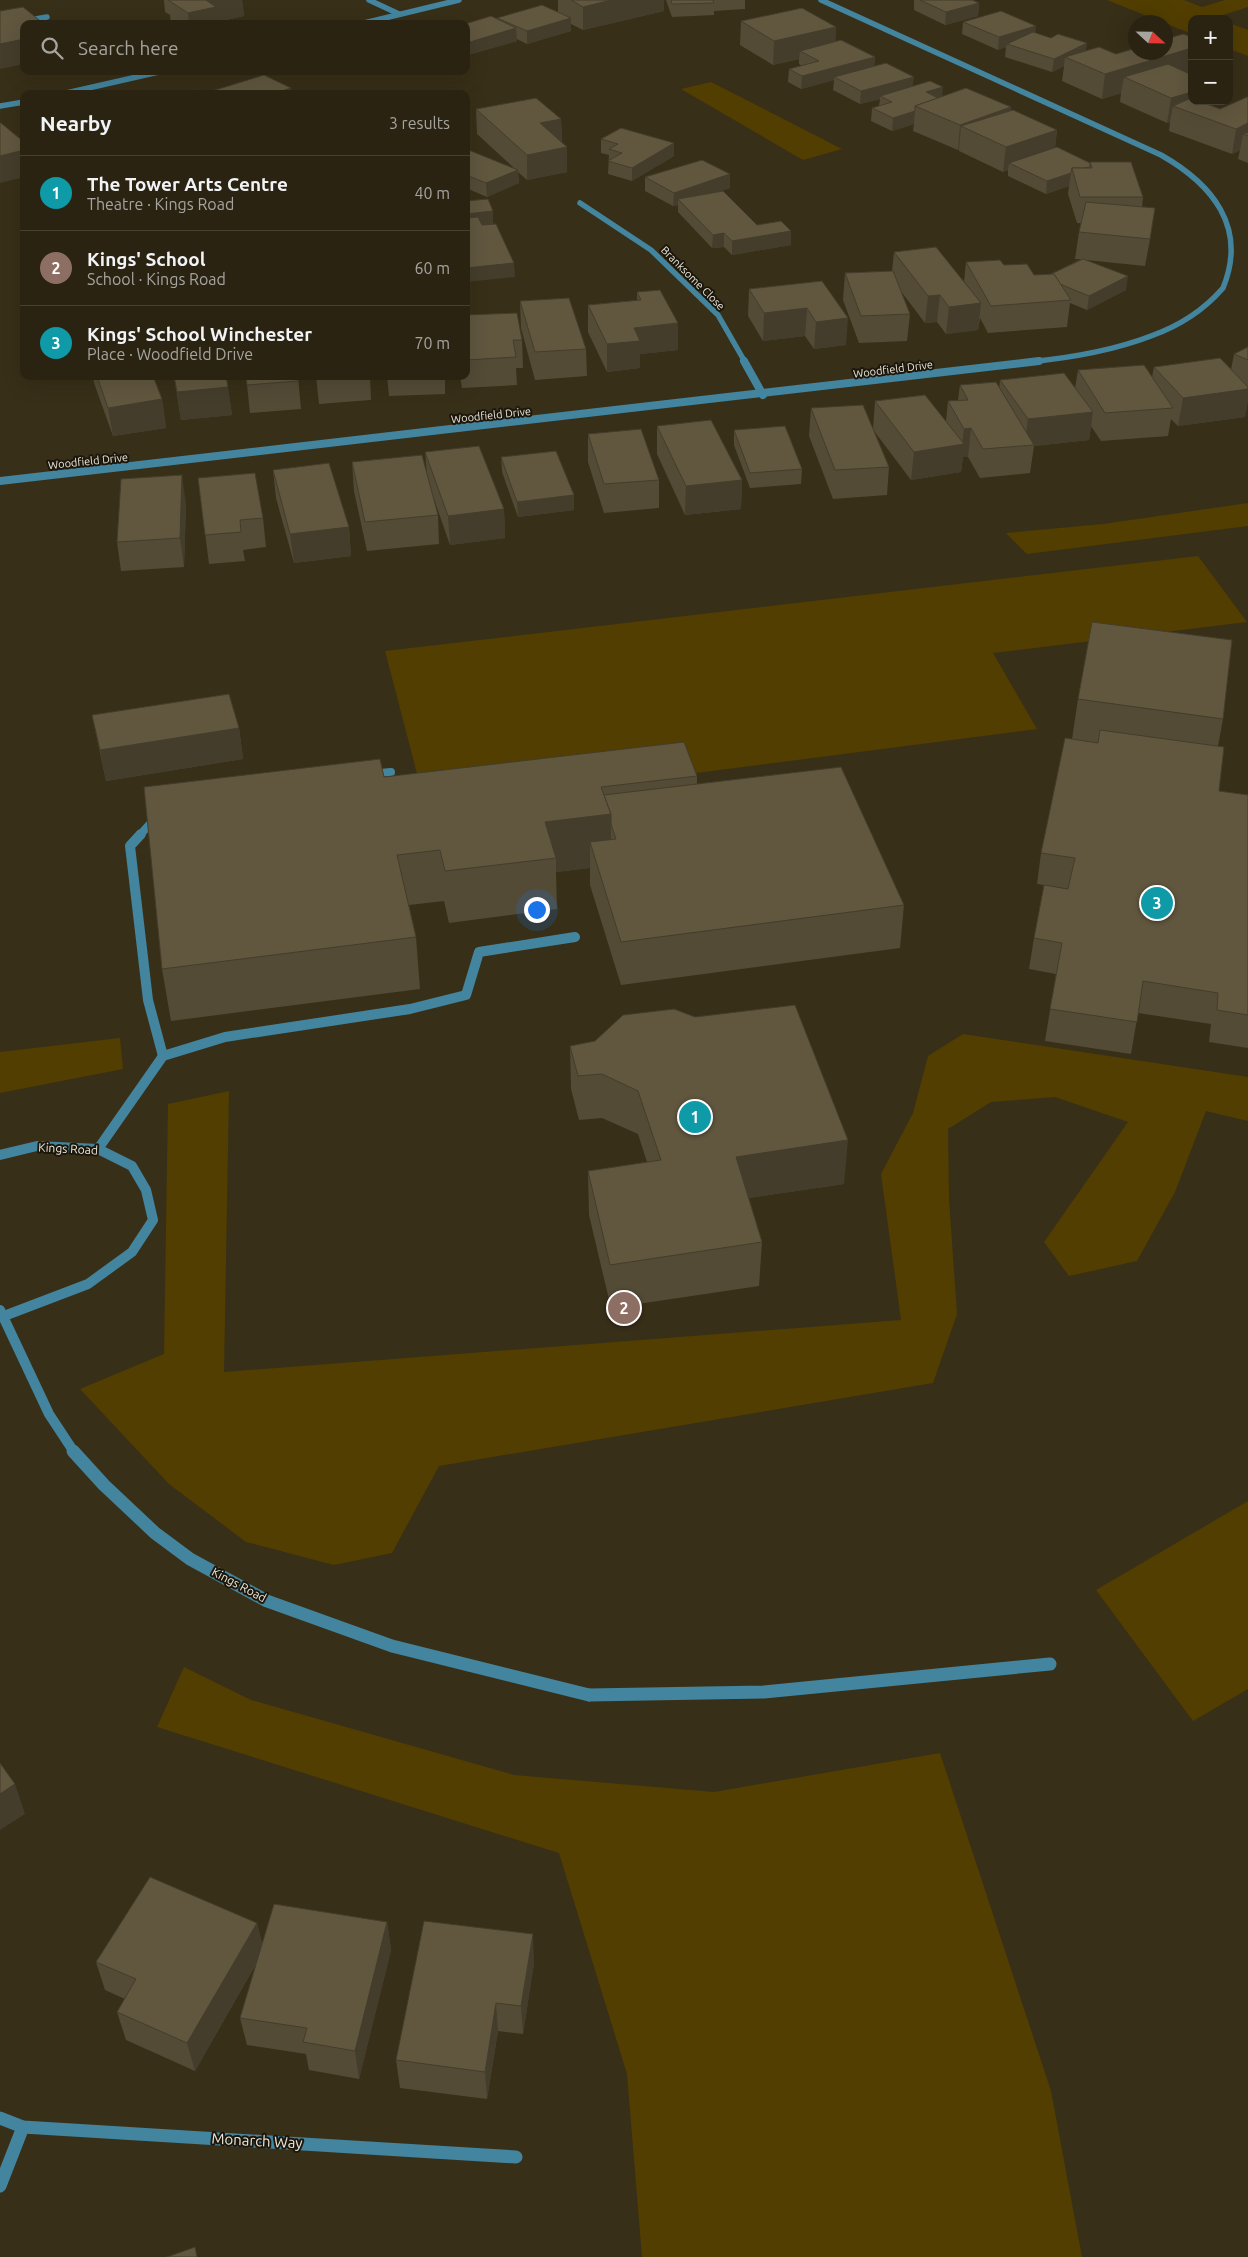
<!DOCTYPE html>
<meta charset="utf-8">
<style>
body{margin:0;font-family:Ubuntu,sans-serif;background:#322b1b;color:#f1f3f6}
.controls{position:absolute;right:15px;top:15px;display:grid;overflow:hidden;border-radius:10px;box-shadow:0 5px 20px #0002}
.controls button{width:45px;height:45px;display:grid;place-items:center;padding:0;border:0;border-bottom:1px solid #464032;background:#2a2312;color:#f1f3f6;font:25px sans-serif}
.compass{position:absolute;left:1128px;top:15px;width:45px;height:45px;border-radius:50%;background:#2a2312;box-shadow:0 5px 20px #0002;rotate:112deg}
.you{position:absolute;left:536px;top:909px;width:18px;height:18px;margin:-12px;border:4px solid #fff;border-radius:50%;background:#1a73e8;box-shadow:0 0 0 8px #1a73e833}
.badge{display:grid;place-items:center;width:32px;height:32px;border-radius:50%;background:#bca0f2;color:#fff;font-size:16px;font-weight:700}
.pin{position:absolute;translate:-50% -50%;border:2px solid #fff;box-shadow:0 1px 5px #0006}
.list{margin:0;padding:0;list-style:none}
h2{display:flex;justify-content:space-between;align-items:center;height:65px;margin:0;padding:0 20px;font-size:21px}
h2 small{font-size:16px;font-weight:400;color:#a5a49f}
.list li{display:grid;grid-template-columns:32px 1fr auto;gap:15px;align-items:center;box-sizing:border-box;height:75px;padding:0 20px;border-top:1px solid #464032}
.list b{display:block;font-size:19px;white-space:nowrap}
.list p{margin:0;font-size:16px;white-space:nowrap;color:#a5a49f}
.list em{font-size:16px;font-style:normal;color:#a5a49f}
.icon{flex:none;width:28px;height:28px;fill:none;stroke:currentColor;stroke-width:2;stroke-linecap:round;stroke-linejoin:round}
.map{position:relative;flex:none;width:1248px;height:2257px;overflow:hidden}
.search{position:absolute;background:#2a2312;box-shadow:0 5px 20px #0002;left:20px;top:20px;width:450px;height:55px;display:flex;align-items:center;gap:12px;box-sizing:border-box;padding:0 18px;border-radius:10px;color:#a5a49f;font-size:19px}
.panel{position:absolute;background:#2a2312;box-shadow:0 5px 20px #0002;left:20px;top:90px;width:450px;height:290px;border-radius:10px}
.map>svg:first-child{display:block}
</style>
<div class="map">
<svg width="1248" height="2257" viewBox="0 0 1248 2257">
<rect width="100%" height="100%" fill="#382f18"/>
<g fill="#523e00">
<path d="M1107,0H1184L1202,7L1225,0H1248V7L1217,17L1219,19H1192V34Z"/>
<path d="M1229,23L1248,30V56L1229,49Z"/>
<path d="M711,82L842,149L803,160L681,89Z"/>
<path d="M1248,503V526L1027,554L1006,533L1103,524Z"/>
<path d="M1198,556L1247,622L993,653L1037,729L426,808L385,651Z"/>
<path d="M963,1034L1248,1077V1121L1206,1111L1175,1192L1137,1261L1069,1276L1044,1242L1128,1122L1055,1097L991,1102L948,1129L949,1199L957,1314L933,1383L439,1466L392,1553L334,1565L246,1542L169,1484L80,1389L164,1354L168,1104L229,1091L224,1372L901,1320L881,1174L913,1113L928,1056Z"/>
<path d="M120,1038L123,1069L0,1093V1052Z"/>
<path d="M1248,1501V1689L1193,1721L1096,1590Z"/>
<path d="M184,1667L251,1700L514,1775L714,1792L940,1753L1051,2091L1082,2257H642L627,2074L559,1853L157,1727Z"/>
</g>
<g fill="none" stroke-linecap="round" stroke-linejoin="round">
<path stroke="#43859f" stroke-width="5.5" d="M0,25L47,17"/>
<g stroke="#43859f" stroke-width="8">
<path d="M369,774L391,772"/>
<path d="M140,835L157,816"/>
</g>
<g stroke="#43859f" stroke-width="10">
<path d="M141,834L130,846L148,1000L163,1056"/>
<path d="M98,1149L163,1056L225,1037L410,1009L466,995L479,952L575,937"/>
<path d="M0,1155L37,1146L98,1149L132,1166L146,1190L153,1220L132,1252L88,1284L4,1316"/>
</g>
<g stroke="#43859f" stroke-width="13">
<path d="M589,1695L764,1692L1050,1664"/>
<path d="M0,2186L23,2127"/>
</g>
<g stroke="#43859f" stroke-width="5.5">
<path d="M369,0L399,14"/>
<path d="M821,0L1161,155C1212,184 1248,227 1223,288C1204,310 1179,326 1151,336C1112,351 1070,358 1028,362"/>
<path d="M360,24L459,0"/>
<path d="M62,94L163,71"/>
<path d="M0,106L24,102"/>
<path d="M580,203L651,250L718,315L745,362"/>
</g>
<g stroke="#43859f" stroke-width="8">
<path d="M744,361L763,395"/>
<path d="M0,481L1039,361"/>
</g>
<path stroke="#43859f" stroke-width="10" d="M0,1310L49,1414L74,1452"/>
<g stroke="#43859f" stroke-width="13">
<path d="M73,1451L104,1485L155,1533L190,1559L267,1601L392,1646L589,1695"/>
<path d="M0,2118L23,2127L516,2157"/>
</g>
</g>
<g fill="#534b36">
<path d="M164,0H242L244,16L217,22L218,24H171L170,15L165,12Z"/>
<path d="M558,0H664V11L583,30L571,24V31L527,44L517,39V41L468,55H466V24L497,19V18L558,12Z"/>
<path d="M666,0H745V9L714,11V15L672,17Z"/>
<path d="M914,0H972L979,3L978,16L945,25L914,10Z"/>
<path d="M741,21L836,27L835,42L875,57L874,66L913,86L942,97L1011,107V110L1057,130L1055,148L1090,163L1143,197L1142,207L1151,234L1145,266L1086,260L1126,290L1087,310L1070,303L1067,327L988,333L980,318L978,330L946,334L937,322L925,323L900,290L910,314L907,341L859,343L843,300L845,273L892,271L894,252L964,282L966,262L1004,265L1034,275L1051,274L1081,259H1075L1079,232L1081,223H1077L1068,194L1069,186L1046,194L1008,176V170L1003,172L959,151V150H958L913,131L914,124L892,131L871,121L872,108L879,106L880,99L860,104L833,90L834,80L801,89L788,82L789,69L802,66L799,64V59L773,65L740,45Z"/>
<path d="M963,22L1036,33L1086,51L1116,54L1192,72L1187,73L1192,101H1212L1211,105L1220,109L1248,97V163L1238,159L1240,150L1232,154L1169,131L1170,122L1167,123L1120,102L1121,93L1102,99L1062,81L1064,66L1052,72L1005,57L1006,47L998,50L962,34Z"/>
<path d="M476,109L561,119L562,142L567,172L527,180L518,172L519,183L487,197L466,188V149L514,168L477,134Z"/>
<path d="M601,139L674,143V156L632,181L608,174L609,155L601,153Z"/>
<path d="M645,177L730,188L717,192L757,225L791,231V245L732,255L724,247L712,248L678,212V205L673,206L645,191Z"/>
<path d="M822,281L846,345L814,349L805,336L763,341L748,316L749,289Z"/>
<path d="M637,292L678,323V350L640,354V368L607,372L588,332V305L637,300Z"/>
<path d="M520,301L586,349L587,376L535,380L521,328Z"/>
<path d="M466,315L522,340L523,368H516L517,385L462,388L460,376H466Z"/>
<path d="M1248,347V400L1245,417L1178,426L1171,419L1168,436L1101,441L1091,426L1089,440L1034,446L1030,473L980,478L968,457H963L961,472L911,480L874,431L889,467L887,495L833,499L809,436L811,408L873,429L875,401L946,421L948,401L958,400L960,385L999,389L1000,380L1075,388L1078,370L1152,377L1154,367L1231,370L1234,354Z"/>
<path d="M93,376H153L162,399L166,428L113,436L94,383Z"/>
<path d="M174,376H226L232,415L181,420Z"/>
<path d="M246,376H298L301,409L250,413Z"/>
<path d="M316,376H370L371,400L319,404Z"/>
<path d="M387,376H445V394L389,396Z"/>
<path d="M657,426L742,480L741,509L685,515L657,454Z"/>
<path d="M734,430L802,469L801,484L750,488L734,445Z"/>
<path d="M588,434L659,480V508L604,513L588,462Z"/>
<path d="M425,452L504,509L505,538L450,545L433,496L438,515L439,544L367,551L354,491L352,462L427,474Z"/>
<path d="M501,457L574,510L518,517L502,472Z"/>
<path d="M273,470L349,527L351,556L294,563L276,498Z"/>
<path d="M198,478L263,518L266,547L243,550L245,561L209,564Z"/>
<path d="M186,504L184,567L121,571L117,542Z"/>
<path d="M1078,699L1223,719L1218,746L1219,791L1248,795V1048L1209,1042L1211,1024L1138,1013L1131,1054L1045,1041L1056,974L1029,969L1034,938L1069,889L1037,884L1041,853L1072,739Z"/>
<path d="M92,715L239,728L243,759L106,781Z"/>
<path d="M697,776V784L904,905L900,948L621,985L590,885V868L556,872L557,909L449,923L444,901L409,905L416,937L420,989L171,1021L162,969L384,777Z"/>
<path d="M570,1046L844,1184L749,1198L762,1242L759,1286L611,1308L589,1215L588,1171L647,1162L638,1134L602,1118L579,1120L571,1089Z"/>
<path d="M387,1922L391,1950L359,2079L309,2070L306,2054L247,2045L240,2018L256,1964L195,2071L126,2040L117,2012L125,1999L105,1990L96,1962L257,1923L262,1944Z"/>
<path d="M534,1963L523,2034L498,2031L487,2099L400,2088L396,2060Z"/>
</g>
<g fill="#443d2c">
<path d="M206,0H242L244,16L217,22L218,24H189L188,13Z"/>
<path d="M611,0H664V11L583,30V7Z"/>
<path d="M979,3L978,16L945,25L946,12Z"/>
<path d="M571,18V31L527,44V31Z"/>
<path d="M1036,26L1035,38L1007,44L1006,47L998,50L999,37Z"/>
<path d="M836,27L835,51H800L799,59L773,65L774,41Z"/>
<path d="M24,28V64L0,69V44L21,29Z"/>
<path d="M516,28L517,41L468,55L467,43Z"/>
<path d="M1087,43L1085,56L1065,57L1064,66L1052,72L1054,59Z"/>
<path d="M1192,48V72L1144,86L1124,77L1121,93L1102,99L1105,74Z"/>
<path d="M875,57L874,69L834,77V80L801,89L802,76Z"/>
<path d="M914,77L912,90L880,96V99L860,104L861,91Z"/>
<path d="M943,87L942,100L926,92Z"/>
<path d="M291,88L292,94H273Z"/>
<path d="M1192,92V101H1212L1210,110L1173,106L1170,122L1167,123L1171,98Z"/>
<path d="M1011,107L1009,132L961,126L959,150H958L960,125Z"/>
<path d="M915,111L914,124L892,131L893,118Z"/>
<path d="M561,119L562,145L540,123Z"/>
<path d="M1248,123V136L1243,134L1240,150L1232,154L1236,129Z"/>
<path d="M1057,130L1054,155L1009,163L1008,170L1003,172L1006,147Z"/>
<path d="M674,143V156L632,181V168Z"/>
<path d="M567,147V172L527,180V155Z"/>
<path d="M24,150V177L0,183V156Z"/>
<path d="M518,170L519,183L487,197L486,183Z"/>
<path d="M1071,173L1069,186L1046,194L1047,181Z"/>
<path d="M730,174V188L683,203L678,199V205L673,206L674,193Z"/>
<path d="M493,211V225L466,228V214Z"/>
<path d="M791,231V245L732,255V241Z"/>
<path d="M724,233V247L712,248L713,235Z"/>
<path d="M514,263L515,277L466,282V268Z"/>
<path d="M1128,276L1126,290L1087,310L1089,296Z"/>
<path d="M940,295L937,322L925,323L928,296Z"/>
<path d="M981,303L978,330L946,334L949,307Z"/>
<path d="M807,308L805,336L763,341L764,313Z"/>
<path d="M848,318L846,345L814,349L816,322Z"/>
<path d="M678,323V350L640,354V368L607,372V344L634,328Z"/>
<path d="M228,387L232,415L181,420L177,392Z"/>
<path d="M1248,389V400L1245,417L1178,426L1183,398Z"/>
<path d="M162,399L166,428L113,436L108,408Z"/>
<path d="M1093,412L1089,440L1034,446V445L1024,446L1028,419Z"/>
<path d="M971,428L968,457H963L961,472L911,480L914,452L962,444L964,429Z"/>
<path d="M182,475L186,504L184,567L180,538Z"/>
<path d="M742,480L741,509L685,515L686,486Z"/>
<path d="M574,495V510L518,517L517,502Z"/>
<path d="M504,509L505,538L450,545L448,516Z"/>
<path d="M349,527L351,556L294,563L290,534Z"/>
<path d="M239,728L243,759L106,781L100,750Z"/>
<path d="M611,814V865L590,842V868L556,872V858L545,822Z"/>
<path d="M848,1140L844,1184L734,1200L736,1157Z"/>
<path d="M15,1784L25,1814L0,1830V1794Z"/>
<path d="M387,1922L391,1950L359,2079L355,2051Z"/>
<path d="M257,1923L263,1951L195,2071L187,2043Z"/>
<path d="M533,1934L534,1963L523,2034L521,2006Z"/>
<path d="M496,2003L498,2031L487,2099L485,2072Z"/>
</g>
<g fill="#61573f" stroke="#443d2c">
<path d="M168,0H207H206L216,7L188,13Z"/>
<path d="M571,0H611L583,7Z"/>
<path d="M671,0H713L714,3L672,4Z"/>
<path d="M920,0H972L979,3L946,12Z"/>
<path d="M542,5L571,18L527,31L497,18Z"/>
<path d="M23,7L44,24H24V28L21,29L24,31V39L0,44V11Z"/>
<path d="M802,8L836,27L774,41L741,21Z"/>
<path d="M1001,11L1036,26L999,37L963,22Z"/>
<path d="M491,16L516,28L467,43L466,42V24H465Z"/>
<path d="M1033,32L1051,38L1058,34L1087,43L1054,59L1007,44Z"/>
<path d="M1183,34L1192,37V48L1105,74L1065,57L1099,47L1116,54L1136,48V52H1166V39Z"/>
<path d="M841,40L875,57L802,76L789,69L819,61L800,51Z"/>
<path d="M886,63L914,77L861,91L834,77Z"/>
<path d="M1168,64L1192,75V92L1171,98L1124,77Z"/>
<path d="M264,75L291,88L273,94H218L212,91Z"/>
<path d="M930,81L943,87L926,92L938,98L915,106V111L893,118L872,108L892,102L880,96Z"/>
<path d="M966,88L1011,107L960,125L915,106Z"/>
<path d="M198,90L205,94H187Z"/>
<path d="M1247,97H1248V123L1236,129L1173,106L1191,98L1192,99V101H1199L1220,109Z"/>
<path d="M536,98L561,119L540,123L567,147L527,155L476,109Z"/>
<path d="M1013,110L1057,130L1006,147L961,126Z"/>
<path d="M0,123H1L24,142V150L0,156Z"/>
<path d="M621,128L674,143L632,168L608,161L622,153L609,149L618,144L601,139Z"/>
<path d="M1248,132V136L1243,134Z"/>
<path d="M1057,147L1090,163V167L1084,168H1072L1071,173L1047,181L1009,163Z"/>
<path d="M466,149L518,170L486,183L466,175Z"/>
<path d="M702,160L730,174L674,193L645,177Z"/>
<path d="M1090,162H1131L1143,197H1080L1072,168H1092Z"/>
<path d="M723,191L757,225L781,221L791,231L732,241L724,233L713,235L678,199Z"/>
<path d="M488,199L493,211L466,214V201Z"/>
<path d="M1086,202L1155,208L1150,239L1079,232Z"/>
<path d="M478,217L482,225L496,224L514,263L466,268V218Z"/>
<path d="M936,247L981,303L949,307L940,295L928,296L894,252Z"/>
<path d="M1083,259L1128,276L1089,296L1060,284L1054,274H1051Z"/>
<path d="M1000,260L1004,265L1027,264L1034,275L1054,274L1071,300L991,306L966,262Z"/>
<path d="M893,271L910,314L861,316L845,273Z"/>
<path d="M822,281L848,318L816,322L807,308L764,313L749,289Z"/>
<path d="M660,290L678,323L634,328L640,341L607,344L588,305L641,300L637,292Z"/>
<path d="M569,298L586,349L535,352L520,301Z"/>
<path d="M517,313L522,340H513L516,357L466,360V315Z"/>
<path d="M1248,347V360L1234,354Z"/>
<path d="M1220,358L1248,387V389L1183,398L1154,367Z"/>
<path d="M1144,365L1173,408L1105,413L1078,370Z"/>
<path d="M1064,373L1093,412L1028,419L1000,380Z"/>
<path d="M97,376H153L162,399L108,408Z"/>
<path d="M174,376H226L228,387L177,392Z"/>
<path d="M246,376H298V381L247,385Z"/>
<path d="M996,382L1034,445L983,449L971,428L964,429L948,401L968,400L960,385Z"/>
<path d="M925,395L964,444L914,452L875,401Z"/>
<path d="M863,405L889,467L835,470L811,408Z"/>
<path d="M711,420L742,480L686,486L657,426Z"/>
<path d="M785,426L802,469L750,473L734,430Z"/>
<path d="M641,429L659,480L604,484L588,434Z"/>
<path d="M479,446L504,509L448,516L425,452Z"/>
<path d="M556,451L574,495L517,502L501,457Z"/>
<path d="M422,455L438,515L365,522L352,462Z"/>
<path d="M329,463L349,527L290,534L273,470Z"/>
<path d="M255,473L263,518L240,520L241,532L205,535L198,478Z"/>
<path d="M182,475L180,538L117,542L121,479Z"/>
<path d="M1092,622L1232,640L1223,719L1078,699Z"/>
<path d="M229,694L239,728L100,750L92,715Z"/>
<path d="M1100,730L1224,747L1219,791L1248,795V1015L1217,1010L1218,993L1143,981L1137,1022L1050,1009L1062,943L1034,938L1044,885L1068,889L1075,858L1041,853L1065,738L1098,743Z"/>
<path d="M684,742L697,776L601,787L611,814L545,822L556,858L445,871L440,850L397,855L416,937L162,969L144,787L380,759L384,777Z"/>
<path d="M841,767L904,905L621,942L590,842L616,839L611,824V814L604,795Z"/>
<path d="M795,1005L848,1140L736,1157L762,1242L610,1265L588,1171L661,1160L638,1091L602,1074L578,1076L570,1046L595,1041L623,1015L674,1009L695,1017Z"/>
<path d="M0,1763L15,1784L0,1794Z"/>
<path d="M150,1877L257,1923L187,2043L117,2012L136,1979L96,1962Z"/>
<path d="M274,1904L387,1922L355,2051L303,2042L307,2028L240,2018Z"/>
<path d="M424,1921L533,1934L521,2006L496,2003L485,2072L396,2060Z"/>
<path d="M195,2247L197,2257H167Z"/>
</g>
<g text-anchor="middle" stroke-width="4" stroke-linejoin="round" paint-order="stroke">
<g font-size="11" fill="#ede7d9" stroke="#1c170d">
<text transform="translate(693 278) rotate(45)" y="4">Branksome Close</text>
<text transform="translate(893 369) rotate(-7)" y="4">Woodfield Drive</text>
<text transform="translate(491 415) rotate(-6)" y="4">Woodfield Drive</text>
<text transform="translate(88 461) rotate(-6)" y="4">Woodfield Drive</text>
</g>
<g font-size="12" fill="#ede7d9" stroke="#1c170d">
<text transform="translate(68 1149) rotate(3)" y="4">Kings Road</text>
<text transform="translate(239 1585) rotate(28)" y="4">Kings Road</text>
</g>
<g font-size="15" fill="#ede7d9" stroke="#1c170d">
<text transform="translate(257 2141) rotate(3)" y="5">Monarch Way</text>
</g>
</g>
</svg>
<div class="controls">
<button>+</button>
<button>−</button>
</div>
<svg class="compass" viewBox="-18 -18 36 36"><path d="M0-13l5 13h-10z" fill="#e53935"/><path d="M0 13l5-13h-10z" fill="#a5a49f"/></svg>
<div class="you"></div>
<div class="pin badge" style="left:695px;top:1117px;background:#0f9aa8">1</div>
<div class="pin badge" style="left:624px;top:1308px;background:#8d6e63">2</div>
<div class="pin badge" style="left:1157px;top:903px;background:#0f9aa8">3</div>
<div class="search"><svg class="icon" aria-label="search" viewBox="0 0 24 24"><circle cx="10" cy="10" r="6"/><path d="M15 15l6 6"/></svg>Search here</div>
<section class="panel">
<h2>Nearby<small>3 results</small></h2>
<ul class="list">
<li><span class="badge" style="background:#0f9aa8">1</span><div><b>The Tower Arts Centre</b><p>Theatre · Kings Road</p></div><em>40 m</em></li>
<li><span class="badge" style="background:#8d6e63">2</span><div><b>Kings' School</b><p>School · Kings Road</p></div><em>60 m</em></li>
<li><span class="badge" style="background:#0f9aa8">3</span><div><b>Kings' School Winchester</b><p>Place · Woodfield Drive</p></div><em>70 m</em></li>
</ul>
</section>
</div>
